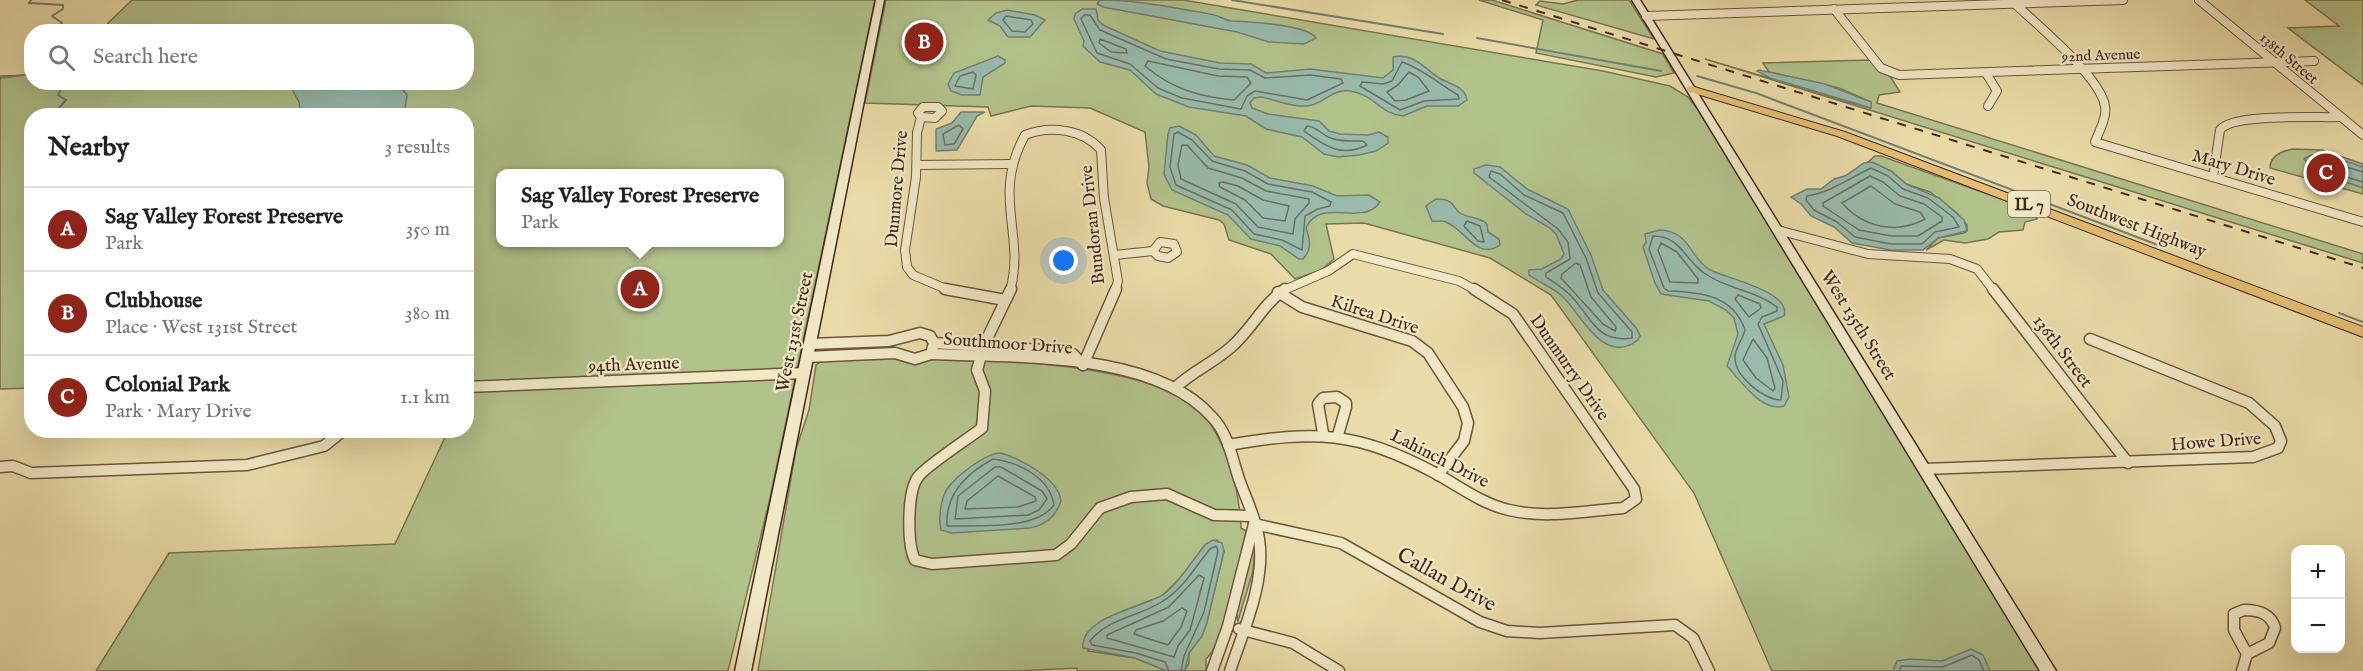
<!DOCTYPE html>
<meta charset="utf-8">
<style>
body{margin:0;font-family:"IM FELL English",serif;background:#f6f6f6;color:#202124}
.controls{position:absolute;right:18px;bottom:18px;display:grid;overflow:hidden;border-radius:12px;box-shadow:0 6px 24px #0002}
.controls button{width:54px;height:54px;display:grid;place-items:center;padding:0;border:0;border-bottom:2px solid #e0e0e0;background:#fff;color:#202124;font:30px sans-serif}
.you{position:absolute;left:1064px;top:261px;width:21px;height:21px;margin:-15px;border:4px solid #fff;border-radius:50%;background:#1a73e8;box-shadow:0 0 0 9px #1a73e833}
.badge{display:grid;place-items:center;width:39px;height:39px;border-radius:50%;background:#8f2418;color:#fff;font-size:20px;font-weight:700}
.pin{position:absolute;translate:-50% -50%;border:3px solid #fff;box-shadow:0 2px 6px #0006}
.popup{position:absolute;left:496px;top:169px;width:288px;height:78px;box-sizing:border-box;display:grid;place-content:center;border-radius:12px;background:#fff;filter:drop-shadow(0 2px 4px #0005);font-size:20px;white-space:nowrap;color:#757577}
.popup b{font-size:22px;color:#202124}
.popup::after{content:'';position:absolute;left:50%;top:100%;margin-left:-12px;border:12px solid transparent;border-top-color:#fff}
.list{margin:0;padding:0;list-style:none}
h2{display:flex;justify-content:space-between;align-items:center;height:78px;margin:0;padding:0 24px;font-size:26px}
h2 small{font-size:20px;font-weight:400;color:#757577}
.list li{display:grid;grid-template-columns:39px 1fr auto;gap:18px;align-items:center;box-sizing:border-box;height:84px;padding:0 24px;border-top:2px solid #e0e0e0}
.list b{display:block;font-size:22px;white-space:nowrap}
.list p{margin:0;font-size:20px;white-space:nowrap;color:#757577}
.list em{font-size:20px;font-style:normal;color:#757577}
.icon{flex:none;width:33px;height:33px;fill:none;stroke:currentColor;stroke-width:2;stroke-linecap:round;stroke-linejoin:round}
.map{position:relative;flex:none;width:2363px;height:671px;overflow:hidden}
.search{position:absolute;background:#fff;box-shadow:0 6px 24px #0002;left:24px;top:24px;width:450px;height:66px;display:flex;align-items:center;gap:15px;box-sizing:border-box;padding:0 21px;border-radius:24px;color:#757577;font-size:22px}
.panel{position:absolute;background:#fff;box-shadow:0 6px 24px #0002;left:24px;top:108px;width:450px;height:330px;border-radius:24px}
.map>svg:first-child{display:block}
</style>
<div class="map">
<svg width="2363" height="671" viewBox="0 0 2363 671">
<rect width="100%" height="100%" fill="#eadca8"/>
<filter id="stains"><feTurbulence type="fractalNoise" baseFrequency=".00333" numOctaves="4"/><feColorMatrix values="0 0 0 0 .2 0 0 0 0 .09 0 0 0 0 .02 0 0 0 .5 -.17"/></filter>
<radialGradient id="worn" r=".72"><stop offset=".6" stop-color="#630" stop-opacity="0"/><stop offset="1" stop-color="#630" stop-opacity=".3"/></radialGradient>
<g fill="#b2c28b" stroke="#7b7452" stroke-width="1.5" fill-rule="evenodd">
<path d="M132,0H875L770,498L728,671H96L169,553L395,544L448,431L466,430L467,391L474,374L466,373V116H32L31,388L0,389V76L31,75L32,82H466V32L100,31ZM500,174H780V242H500Z"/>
<path d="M886,0H1183L1603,71L1670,86L1688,97L1698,110L2041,671H1772L1694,493L1551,295L1490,258L1364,223L1326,224L1334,259L1321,270L1295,279L1271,254L1229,240L1224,224L1219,220L1163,206L1151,199L1147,183L1149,167L1145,132L1090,108L1031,106L991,116L988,107L865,103Z"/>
<path d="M1479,0H1492L1663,54L1674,73L1656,77L1536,53L1543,20Z"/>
<path d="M1578,0H1629L1654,39L1536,5L1540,1L1563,4Z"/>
<path d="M2305,0H2363V85L2288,28L2339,26Z"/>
<path d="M1705,59L1870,108L1871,102L1839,88L1769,72L1763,63L1870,60L1881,72L1890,76L1900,92L1879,95L1877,103L2363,254V263Z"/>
<path d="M2293,149L2322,150L2363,164V194L2270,168C2270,156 2282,151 2293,149Z"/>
<path d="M1875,156H1881L2021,206L2036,214L2037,219L2025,222L2023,230L1999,232L1988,239L1965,243L1944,240L1926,250L1938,238L1964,233L1967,231V225L1957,213L1930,192L1906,184L1891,171L1868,162Z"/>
<path d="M936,357C1003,362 1171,362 1210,423C1229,452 1240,494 1241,528L1246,531V539C1238,570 1227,639 1206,659V671H1184L1189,663V653L1202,636L1207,622L1224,551L1217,540L1206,544L1180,578L1162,596L1123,611L1088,651L1135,658L1167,671H1077V668L1016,671H758L796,449L809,410L816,365L823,360L894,358L908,363Z"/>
<path d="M1253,541L1256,542L1253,571L1238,621L1236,612Z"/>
</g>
<g fill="#98bbac" stroke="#767f71" stroke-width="1.5">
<path d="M1100,0C1137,0 1174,8 1210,14C1218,15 1224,20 1232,21C1248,22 1307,24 1316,38L1304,44L1269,42L1237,32L1103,7L1097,4Z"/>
<path d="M1082,9H1096L1098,20L1103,25L1160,51L1220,63L1251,64L1266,73L1310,69L1383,78L1393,70V57C1414,53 1424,68 1439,78C1449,84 1465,86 1467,100L1458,106H1427L1403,116C1380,114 1374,94 1350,91C1332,89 1327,101 1312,105C1297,109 1276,100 1261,97L1254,98L1250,103L1252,108L1268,114L1319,121L1329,131L1340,134L1368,135L1379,132L1388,137V143L1376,151L1359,155L1338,157L1324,154L1302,137L1266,129L1246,116L1189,107L1156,94L1130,70L1100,62L1083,46L1084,41L1074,19L1075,14Z"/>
<path d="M1007,10L1035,15L1045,20L1030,37H1008L1000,26L988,20L996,13Z"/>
<path d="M998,56L1005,60V63L983,77L980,95H962L951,91L948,84L954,73Z"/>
<path d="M1759,70L1825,84L1871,102V108L1770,78L1757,71Z"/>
<path d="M292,82L397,83L407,95L404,115H301L299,102L290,85Z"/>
<path d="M961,112H985L977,116L957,150L936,151V129L952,123Z"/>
<path d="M1179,126L1196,135L1214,156L1247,165L1270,178L1313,186L1337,196L1369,195L1380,202C1363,228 1320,196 1306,228C1310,239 1312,250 1303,259H1299L1280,246L1251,239L1228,215L1172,190L1164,174L1168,134L1170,128Z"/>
<path d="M2311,155L2331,156L2363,167V188L2317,172L2304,159Z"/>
<path d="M1872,162L1891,171L1906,184L1939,198L1964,220L1967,231L1938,238L1923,250H1891L1852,243L1834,227L1811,216L1801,204L1791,197L1807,189H1821L1834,179L1845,176L1864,163Z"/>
<path d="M1486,165L1500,167L1527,189L1568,209L1591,255L1603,290L1637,329L1640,336L1638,340C1603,367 1581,313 1562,296C1552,287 1540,283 1529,275V270L1542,269L1561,259L1564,254L1556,234L1550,228L1526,214L1474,173V169Z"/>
<path d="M1436,199C1455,199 1451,206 1460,213C1469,219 1480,216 1487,224L1488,232L1499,239L1500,245C1477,261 1466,230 1446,222C1441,220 1437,222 1432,221L1426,206Z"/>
<path d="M1659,230C1693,231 1688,261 1715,272C1731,279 1792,293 1784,316L1764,324L1783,365L1789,397L1784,406C1762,413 1740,380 1727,366L1738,334L1734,318L1726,310L1709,301L1661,294L1655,283L1643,247L1646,242L1645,234Z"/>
<path d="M1001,453C1021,459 1059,479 1061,501C1056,516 1045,525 1030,528L951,533L941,530C938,518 941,499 947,489C956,476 986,453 1001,453Z"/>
<path d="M1213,540L1222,543L1224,551L1207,622L1202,636L1189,653L1185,670L1167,671L1135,658L1083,648C1080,616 1144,608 1164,594C1181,581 1192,560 1206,544Z"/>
<path d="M1971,649L1983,655L1990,671H1893L1897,661L1910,659L1942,661Z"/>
</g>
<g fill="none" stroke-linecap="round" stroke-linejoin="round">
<g stroke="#6e7062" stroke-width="1.5">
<path d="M1084,15H1090L1100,30L1166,59L1219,69L1250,70L1265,78L1310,75L1341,79L1343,83L1307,100L1255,91L1247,96L1241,109L1182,98L1158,88L1130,64L1097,53L1081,19Z"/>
<path d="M1006,16L1031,20L1033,24L1025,32L1012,31L1003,20Z"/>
<path d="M1100,39L1126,49L1127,53L1111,52L1099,43Z"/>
<path d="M1148,61L1218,76L1247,77L1251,83L1234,100C1200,97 1172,89 1145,66Z"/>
<path d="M1402,62C1423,69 1439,84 1458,95L1459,99L1424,101L1400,110L1360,86L1362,82L1383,84L1392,81Z"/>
<path d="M973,72L976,75L973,89L955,86L960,76Z"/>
<path d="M1409,72L1418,77L1429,91L1406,100L1395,101L1387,92L1398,85Z"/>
<path d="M959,125L963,129L954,144L945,145L943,134Z"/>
<path d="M1307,126C1317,127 1320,133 1328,137C1339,142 1352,141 1363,141L1367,145C1341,158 1325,146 1304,131Z"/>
<path d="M1178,132L1192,140L1212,161L1245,171L1268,184L1312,192L1331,202L1330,206L1318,209L1305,216L1302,250L1282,240L1254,234L1232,210L1176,185L1170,167L1174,134Z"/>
<path d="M1182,145H1187L1208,168L1242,178L1266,191L1309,199V203L1295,219L1293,234L1258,227L1236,204L1181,179L1178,165Z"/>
<path d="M1871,168L1888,176L1903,189L1928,198L1953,217L1959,227L1935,232L1922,244H1891L1855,237L1837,222L1814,210L1806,200L1807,196C1829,193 1850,178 1871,168Z"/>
<path d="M1491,171L1500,174L1524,195L1563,213L1586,258L1598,293L1632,332V338C1597,343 1592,319 1573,298C1565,289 1555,283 1546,277V273L1570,259L1568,242L1558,229L1489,177Z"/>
<path d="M2363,172L2330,162L2320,164L2333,173L2363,182"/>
<path d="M1870,176L1883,182L1900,196L1924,204L1942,217V221L1918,236H1891L1859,230L1823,206V203Z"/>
<path d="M1223,182L1238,186L1263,200L1289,206L1285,221L1263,218L1245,200L1220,187L1219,183Z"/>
<path d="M1871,186L1895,204L1920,212L1925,219C1896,235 1863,227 1842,203Z"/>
<path d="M1467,221L1480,226L1484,242L1478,241L1464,226Z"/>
<path d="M1653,236C1681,236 1684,259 1704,273C1726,289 1755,290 1777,307V311L1762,317L1758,324L1783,381L1781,400C1764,400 1734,376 1735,357C1735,348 1743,339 1745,330C1733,295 1701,292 1668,291L1664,288L1649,249Z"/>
<path d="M1661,243L1677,252L1698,279V283L1670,282L1658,250Z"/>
<path d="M1576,263L1580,265L1591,297L1616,327L1615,331L1603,324L1561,278L1562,274Z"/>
<path d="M1738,295L1760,304L1761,308L1749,317L1735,299Z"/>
<path d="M1753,339L1767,358L1775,388L1773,391L1756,378L1743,360Z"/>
<path d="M993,459C1019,462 1050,478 1054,505C1035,531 977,525 947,526C945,494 967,473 993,459Z"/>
<path d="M995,467H1001L1042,491L1047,499L1039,510L1028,515L955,519L958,496Z"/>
<path d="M998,476L1035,497L1036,501L1018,507L965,509L967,501Z"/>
<path d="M1199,575L1204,578L1190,630L1178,646L1174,657L1107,638V635L1169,607Z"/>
<path d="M1182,608L1187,611L1181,627L1168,645L1134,634L1136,630L1163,621Z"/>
<path d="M1169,671L1165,662L1136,653L1092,645L1090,641C1110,617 1139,617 1163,601C1183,589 1195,567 1210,549L1216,546L1218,551L1204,612L1184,656L1181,671"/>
<path d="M1899,671L1901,666L1943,667L1972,655L1979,660L1984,671"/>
</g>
<g stroke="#767f71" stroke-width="2">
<path d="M31,0L29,3L63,5V9L52,16L62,23L52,32"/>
<path d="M1232,0L1443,34"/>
<path d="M1477,38L1661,71"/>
<path d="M1697,76L1756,93L2158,245"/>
<path d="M0,78L32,74"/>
<path d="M52,116L66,100L58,95L65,82"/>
<path d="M2339,313L2363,322"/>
</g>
<g stroke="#6e543c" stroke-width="10">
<g id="street-far1">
<path d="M2199,0L2363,135"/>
<path d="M2013,2C2036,24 2100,76 2105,106C2107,118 2099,131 2095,142L2363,222"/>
<path d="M1834,9L1881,68L1899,75L2314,61"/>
<path d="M1646,16L2123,0"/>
<path d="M1986,73L1997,91L1988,106"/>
<path d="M923,107H938L942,111L935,118L921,117L918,113Z"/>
<path d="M921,117L917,133L916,177L905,250L907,267L913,275L951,291"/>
<path d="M917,165L1010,164"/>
<path d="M2213,177L2220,130C2231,113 2317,118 2340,117"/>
<path d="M1778,230L1868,254L1950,259L1977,269L1994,291"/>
<path d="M1160,242L1174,244L1177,252L1168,258L1158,256L1153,251Z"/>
<path d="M1115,255L1153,251"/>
<path d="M1010,291C1026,234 991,197 1025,135C1050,125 1083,129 1101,150L1104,198L1118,281L1115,291"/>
<path d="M1282,291L1328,271L1353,254L1459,281L1477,291"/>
</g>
</g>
<g stroke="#6e543c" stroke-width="13">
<g id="street">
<path d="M945,289L1005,300"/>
<path d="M1011,289L984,345L977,370L985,391L982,428C968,439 927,465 918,477C907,492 907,544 915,560L932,564L1056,555L1071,544L1100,508L1131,497L1167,494L1214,515L1251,516"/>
<path d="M1993,289L2128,463"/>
<path d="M1278,292L1302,307L1412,341L1428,353L1463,407L1468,423L1464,441L1438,475"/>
<path d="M934,343L1058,351L1073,354L1083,365"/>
<path d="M931,354C1013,358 1153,350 1212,417C1228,433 1232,458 1239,479C1246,499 1256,518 1259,539C1266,582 1243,631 1230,671"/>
<path d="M807,357L895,353L915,359L931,354L934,343L930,336L920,333L889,341L810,344"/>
<path d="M1083,365L1116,289"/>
<path d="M466,387L804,373"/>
<path d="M1176,387C1193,371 1213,363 1230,348C1251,331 1261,306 1285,289"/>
<path d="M1323,433L1318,404L1323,398L1337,397L1346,403V407L1338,435"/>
<path d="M1228,445C1315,430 1356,431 1435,473C1459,486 1482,504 1509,510C1546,519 1585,511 1623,508L1636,499L1634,489L1513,314L1474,289"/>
<path d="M0,467L13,466L31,473L247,465L324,446L344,430"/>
<path d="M1924,469L2253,457L2278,448L2281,441L2275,426L2249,403L2090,339"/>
<path d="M1254,524L1341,543L1480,622L1507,631L1540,633L1675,625L1693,638L1709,671"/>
<path d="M2244,610C2258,610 2271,613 2275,628L2269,643L2247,654L2234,630V614Z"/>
<path d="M1239,629L1293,643L1339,671"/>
<path d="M1212,671L1228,626L1254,524"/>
<path d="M2242,671L2247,654"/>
</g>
</g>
<g stroke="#442618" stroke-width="3">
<g id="secondary">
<path d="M876,0H884L751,671H735Z"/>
<path d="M1632,0H1640L2056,671H2040Z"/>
</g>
</g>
<g stroke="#442618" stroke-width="2">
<path id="primary" d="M1691,86L1845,132L2363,327V337L1837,136L1687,91V87Z"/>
</g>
<use href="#street-far1" stroke="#f1e8c6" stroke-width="8"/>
<use href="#street" stroke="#f1e8c6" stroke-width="10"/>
<use href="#secondary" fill="#f1e8c6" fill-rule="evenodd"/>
<use href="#primary" fill="#e5be74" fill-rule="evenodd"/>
<path stroke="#442618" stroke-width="2" stroke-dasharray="9 9" stroke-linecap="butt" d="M1502,0L2363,268"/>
</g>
<g text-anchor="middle" stroke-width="4.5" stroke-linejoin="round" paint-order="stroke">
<g font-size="15" fill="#442618" stroke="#f1e8c6">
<text transform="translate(2101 55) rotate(-2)" y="5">92nd Avenue</text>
<text transform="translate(2289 58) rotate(40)" y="5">138th Street</text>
</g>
<rect fill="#f1e8c6" stroke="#78604c" stroke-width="1.5" x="2008" y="191" width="42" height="26" rx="4.5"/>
<g font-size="16" font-weight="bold" fill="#442618">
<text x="2029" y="210">IL 7</text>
</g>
<g font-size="18" fill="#442618" stroke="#f1e8c6">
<text transform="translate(2234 167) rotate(17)" y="6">Mary Drive</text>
<text transform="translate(896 189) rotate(-85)" y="6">Dunmore Drive</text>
<text transform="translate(1092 225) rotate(-96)" y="6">Bundoran Drive</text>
<text transform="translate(2137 225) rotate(21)" y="6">Southwest Highway</text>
<text transform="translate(1375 314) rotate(18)" y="6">Kilrea Drive</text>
<text transform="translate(1859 325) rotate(58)" y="6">West 135th Street</text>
<text transform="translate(794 332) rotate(-78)" y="6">West 131st Street</text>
<text transform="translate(1008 343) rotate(4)" y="6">Southmoor Drive</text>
<text transform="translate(2063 351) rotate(53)" y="6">136th Street</text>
<text transform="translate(634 364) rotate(-2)" y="6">94th Avenue</text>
<text transform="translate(1570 367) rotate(55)" y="6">Dunmurry Drive</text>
<text transform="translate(2216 441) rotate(-4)" y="6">Howe Drive</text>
<text transform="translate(1440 458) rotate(27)" y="6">Lahinch Drive</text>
</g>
<g font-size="21" fill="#442618" stroke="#f1e8c6">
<text transform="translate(1447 579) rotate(29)" y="7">Callan Drive</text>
</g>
</g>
<rect width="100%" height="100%" filter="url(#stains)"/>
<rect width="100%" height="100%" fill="url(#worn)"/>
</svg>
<div class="controls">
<button>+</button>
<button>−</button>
</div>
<div class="you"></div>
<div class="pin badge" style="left:640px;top:289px">A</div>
<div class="popup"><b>Sag Valley Forest Preserve</b>Park</div>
<div class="pin badge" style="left:924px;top:42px">B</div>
<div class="pin badge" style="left:2326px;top:173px">C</div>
<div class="search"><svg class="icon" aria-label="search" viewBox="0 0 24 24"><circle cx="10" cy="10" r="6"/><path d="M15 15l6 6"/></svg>Search here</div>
<section class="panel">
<h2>Nearby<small>3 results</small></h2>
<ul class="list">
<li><span class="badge">A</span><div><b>Sag Valley Forest Preserve</b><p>Park</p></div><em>350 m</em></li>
<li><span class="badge">B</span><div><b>Clubhouse</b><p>Place · West 131st Street</p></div><em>380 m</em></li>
<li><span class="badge">C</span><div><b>Colonial Park</b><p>Park · Mary Drive</p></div><em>1.1 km</em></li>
</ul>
</section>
</div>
